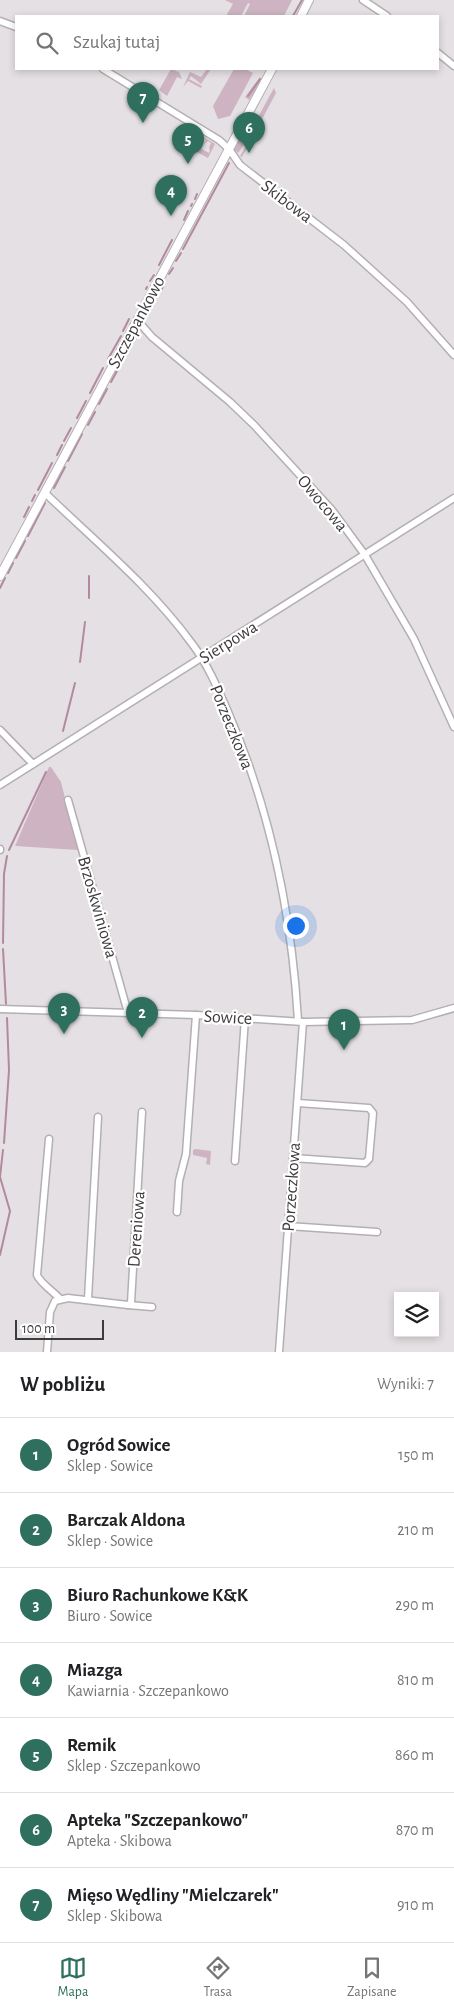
<!DOCTYPE html>
<html lang="pl">
<meta charset="utf-8">
<style>
body{margin:0;font-family:"Alegreya Sans",sans-serif;background:#f2f2f2;color:#202124}
.controls{position:absolute;right:15px;bottom:15px;display:grid;overflow:hidden;border-radius:0px;box-shadow:0 2px 8px #0003}
.controls button{width:45px;height:45px;display:grid;place-items:center;padding:0;border:0;border-bottom:1px solid #e0e0e0;background:#fff;color:#202124;font:25px sans-serif}
.scale{position:absolute;left:15px;bottom:12px;width:89px;box-sizing:border-box;padding-left:5px;border:2px solid #3e3b3d;border-top:0;font-size:14px;line-height:18px;white-space:nowrap;color:#3e3b3d;-webkit-text-stroke:4px #fff;paint-order:stroke}
.you{position:absolute;left:295px;top:925px;width:18px;height:18px;margin:-12px;border:4px solid #fff;border-radius:50%;background:#1a73e8;box-shadow:0 0 0 8px #1a73e833}
.badge{display:grid;place-items:center;width:32px;height:32px;border-radius:50%;background:#2f6f5e;color:#fff;font-size:16px;font-weight:700}
.pin{position:absolute;translate:-50% -41px;filter:drop-shadow(0 1px 2px #0008)}
.pin::after{content:'';position:absolute;top:26px;width:18px;height:15px;background:inherit;clip-path:polygon(0 0,100% 0,50% 100%)}
.list{margin:0;padding:0;list-style:none}
h2{display:flex;justify-content:space-between;align-items:center;height:65px;margin:0;padding:0 20px;font-size:21px}
h2 small{font-size:16px;font-weight:400;color:#757577}
.list li{display:grid;grid-template-columns:32px 1fr auto;gap:15px;align-items:center;box-sizing:border-box;height:75px;padding:0 20px;border-top:1px solid #e0e0e0}
.list b{display:block;font-size:19px;white-space:nowrap}
.list p{margin:0;font-size:16px;white-space:nowrap;color:#757577}
.list em{font-size:16px;font-style:normal;color:#757577}
.icon{flex:none;width:28px;height:28px;fill:none;stroke:currentColor;stroke-width:2;stroke-linecap:round;stroke-linejoin:round}
.map{position:relative;flex:none;width:454px;height:1352px;overflow:hidden}
.search{position:absolute;background:#fff;box-shadow:0 2px 8px #0003;left:15px;right:15px;top:15px;height:55px;display:flex;align-items:center;gap:12px;box-sizing:border-box;padding:0 18px;border-radius:0px;color:#757577;font-size:19px}
.sheet{height:590px;background:#fff}
nav{display:flex;justify-content:space-around;align-items:center;box-sizing:border-box;height:70px;border-top:1px solid #e0e0e0;background:#fff;font-size:14px;color:#757577}
nav a{display:grid;justify-items:center;gap:2px}
nav .on{color:#2f6f5e}
.map>svg:first-child{display:block}
</style>
<div class="map">
<svg width="454" height="1352" viewBox="0 0 454 1352">
<rect width="100%" height="100%" fill="#e5e0e3"/>
<g fill="#ceb4c2">
<path d="M225,0H292L284,16H244L250,4L248,3L241,16H226L233,4Z"/>
<path d="M171,69L179,72L182,79L177,77L167,96L159,90Z"/>
<path d="M207,69H211L201,84L191,76L189,79L202,86L201,88L188,81L183,87L190,72L201,77Z"/>
<path d="M234,69H245L253,73L230,116L218,119L213,106Z"/>
<path d="M260,77L262,82L249,100L245,97Z"/>
<path d="M274,88L276,93L242,157L240,156L249,142L246,135H248Z"/>
<path d="M177,121L215,144L208,158L197,152L200,148L209,153L210,150L209,148L211,143L208,141L204,144L206,140L203,138L199,141L201,136Z"/>
<path d="M239,136L246,142L238,153L234,149Z"/>
<path d="M49,767H51L61,782L78,850L15,846Z"/>
<path d="M196,1149L211,1151L210,1165L206,1164L207,1158L193,1155V1150Z"/>
</g>
<g fill="none" stroke-linecap="round" stroke-linejoin="round">
<g stroke="#b28aa0" stroke-width="2">
<path d="M293,16L302,0"/>
<path d="M248,96L260,79"/>
<path d="M195,199L197,194"/>
<path d="M191,206L192,204"/>
<path d="M184,220L188,211"/>
<path d="M183,249L229,163"/>
<path d="M176,261L181,253"/>
<path d="M159,265L172,240"/>
<path d="M169,274L173,268"/>
<path d="M150,281L154,275"/>
<path d="M146,289L147,287"/>
<path d="M160,292L165,283"/>
<path d="M145,318L153,304"/>
<path d="M123,331L129,319"/>
<path d="M108,359L121,336"/>
<path d="M111,382L137,334"/>
<path d="M90,393L103,368"/>
<path d="M99,404L107,389"/>
<path d="M77,418L86,401"/>
<path d="M88,425L95,412"/>
<path d="M64,441L71,428"/>
<path d="M57,455L62,445"/>
<path d="M68,461L82,434"/>
<path d="M54,488L65,467"/>
<path d="M38,490L52,463"/>
<path d="M32,501L35,495"/>
<path d="M24,517L29,507"/>
<path d="M28,536L45,503"/>
<path d="M16,558L25,541"/>
<path d="M8,573L13,563"/>
<path d="M0,588L5,578"/>
<path d="M89,598V576"/>
<path d="M80,662L85,622"/>
<path d="M63,731L75,683"/>
<path d="M9,850L46,772"/>
<path d="M3,943L4,874L7,856"/>
<path d="M3,949L6,1004"/>
<path d="M4,1143L9,1070L7,1018"/>
<path d="M0,1255L10,1211L0,1177L3,1150"/>
</g>
<g stroke="#b4afb2" stroke-width="9">
<g id="minor">
<path d="M363,0L387,16"/>
<path d="M0,21L16,27"/>
<path d="M438,53L454,66"/>
<path d="M103,69L219,140L229,149L240,165L344,245L407,302L454,355"/>
<path d="M137,320L152,337L230,402L254,425L332,510L365,555L414,639L454,727"/>
<path d="M45,493C95,541 152,588 193,645C208,665 218,689 228,712C270,809 292,916 298,1021"/>
<path d="M0,730L33,764"/>
<path d="M0,785L454,498"/>
<path d="M68,800L128,1013"/>
<path d="M0,850V849"/>
<path d="M0,1009L196,1015L303,1022L412,1020L454,1008"/>
<path d="M49,1139L37,1275C40,1283 53,1291 60,1299"/>
<path d="M293,1158L365,1163L369,1159L373,1113L369,1108L298,1103"/>
<path d="M235,1161L245,1018"/>
<path d="M177,1212L179,1181L186,1154L196,1015"/>
<path d="M288,1226L377,1232"/>
<path d="M88,1299L98,1117"/>
<path d="M128,1305L152,1307"/>
<path d="M47,1352L50,1312L55,1301L68,1298L128,1305L131,1303L142,1112"/>
<path d="M279,1352L303,1022"/>
</g>
</g>
<g stroke="#b4afb2" stroke-width="10">
<g id="tertiary">
<path d="M301,16L309,0"/>
<path d="M0,576L272,69"/>
</g>
</g>
<use href="#minor" stroke="#fff" stroke-width="6"/>
<use href="#tertiary" stroke="#fff" stroke-width="8"/>
</g>
<g text-anchor="middle" stroke-width="4.5" stroke-linejoin="round" paint-order="stroke">
<g font-size="18" fill="#3e3b3d" stroke="#fff">
<text transform="translate(287 201) rotate(37)" y="6">Skibowa</text>
<text transform="translate(136 322) rotate(-62)" y="6">Szczepankowo</text>
<text transform="translate(323 503) rotate(50)" y="6">Owocowa</text>
<text transform="translate(228 642) rotate(-32)" y="6">Sierpowa</text>
<text transform="translate(232 727) rotate(68)" y="6">Porzeczkowa</text>
<text transform="translate(98 907) rotate(74)" y="6">Brzoskwiniowa</text>
<text transform="translate(228 1017) rotate(3)" y="6">Sowice</text>
<text transform="translate(291 1187) rotate(-86)" y="6">Porzeczkowa</text>
<text transform="translate(136 1229) rotate(-86)" y="6">Dereniowa</text>
</g>
</g>
</svg>
<div class="controls">
<button><svg class="icon" aria-label="layers" viewBox="0 0 24 24"><path d="M12 4l9 5-9 5-9-5zM3 14l9 5 9-5"/></svg></button>
</div>
<div class="scale">100 m</div>
<div class="you"></div>
<div class="pin badge" style="left:344px;top:1050px">1</div>
<div class="pin badge" style="left:142px;top:1038px">2</div>
<div class="pin badge" style="left:64px;top:1034px">3</div>
<div class="pin badge" style="left:171px;top:216px">4</div>
<div class="pin badge" style="left:188px;top:164px">5</div>
<div class="pin badge" style="left:249px;top:153px">6</div>
<div class="pin badge" style="left:143px;top:123px">7</div>
<div class="search"><svg class="icon" aria-label="search" viewBox="0 0 24 24"><circle cx="10" cy="10" r="6"/><path d="M15 15l6 6"/></svg>Szukaj tutaj</div>
</div>
<section class="sheet">
<h2>W pobliżu<small>Wyniki: 7</small></h2>
<ul class="list">
<li><span class="badge">1</span><div><b>Ogród Sowice</b><p>Sklep · Sowice</p></div><em>150 m</em></li>
<li><span class="badge">2</span><div><b>Barczak Aldona</b><p>Sklep · Sowice</p></div><em>210 m</em></li>
<li><span class="badge">3</span><div><b>Biuro Rachunkowe K&amp;K</b><p>Biuro · Sowice</p></div><em>290 m</em></li>
<li><span class="badge">4</span><div><b>Miazga</b><p>Kawiarnia · Szczepankowo</p></div><em>810 m</em></li>
<li><span class="badge">5</span><div><b>Remik</b><p>Sklep · Szczepankowo</p></div><em>860 m</em></li>
<li><span class="badge">6</span><div><b>Apteka &quot;Szczepankowo&quot;</b><p>Apteka · Skibowa</p></div><em>870 m</em></li>
<li><span class="badge">7</span><div><b>Mięso Wędliny &quot;Mielczarek&quot;</b><p>Sklep · Skibowa</p></div><em>910 m</em></li>
</ul>
</section>
<nav>
<a class="on"><svg class="icon" aria-label="map" viewBox="0 0 24 24"><path d="M3 6l6-2 6 2 6-2v14l-6 2-6-2-6 2zM9 4v14M15 6v14"/></svg>Mapa</a>
<a><svg class="icon" aria-label="directions" viewBox="0 0 24 24"><path d="M12 3l9 9-9 9-9-9zM9 14v-3h6M13 9l2 2-2 2"/></svg>Trasa</a>
<a><svg class="icon" aria-label="saved" viewBox="0 0 24 24"><path d="M7 4h10v16l-5-4-5 4z"/></svg>Zapisane</a>
</nav>
